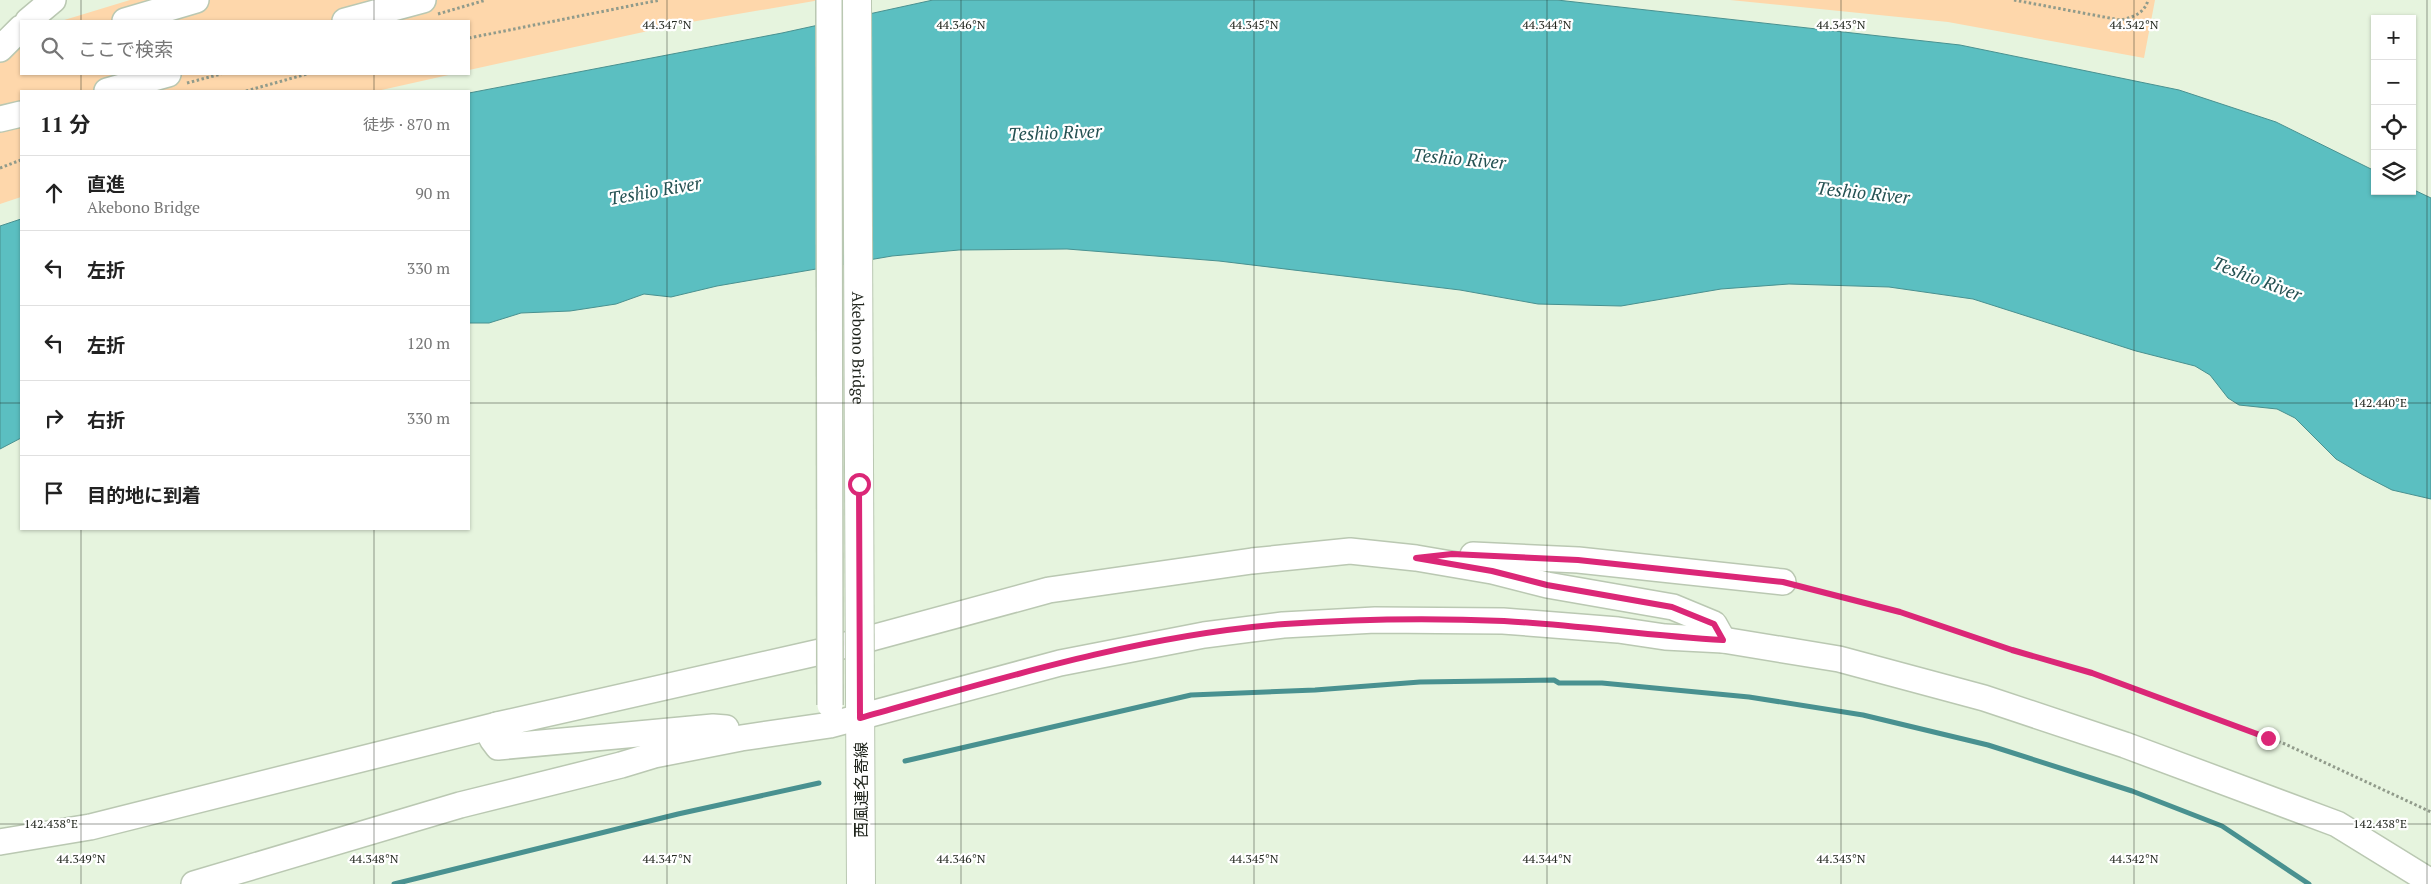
<!DOCTYPE html>
<html lang="ja">
<meta charset="utf-8">
<style>
body{margin:0;font-family:"PT Serif","Noto Sans JP",serif;background:#f6f6f6;color:#222}
.controls{position:absolute;right:15px;top:15px;display:grid;overflow:hidden;border-radius:0px;box-shadow:0 1px 4px #0004}
.controls button{width:45px;height:45px;display:grid;place-items:center;padding:0;border:0;border-bottom:1px solid #e0e0e0;background:#fff;color:#222;font:25px sans-serif}
.stop{position:absolute;width:15px;height:15px;margin:-11px;border:4px solid #db2777;border-radius:50%;background:#fff}
.stop.end{background:#db2777;border-color:#fff;box-shadow:0 1px 5px #0008}
.list{margin:0;padding:0;list-style:none}
h2{display:flex;justify-content:space-between;align-items:center;height:65px;margin:0;padding:0 20px;font-size:21px}
h2 small{font-size:16px;font-weight:400;color:#767676}
.list li{display:grid;grid-template-columns:32px 1fr auto;gap:15px;align-items:center;box-sizing:border-box;height:75px;padding:0 20px;border-top:1px solid #e0e0e0}
.list b{display:block;font-size:19px;white-space:nowrap}
.list p{margin:0;font-size:16px;white-space:nowrap;color:#767676}
.list em{font-size:16px;font-style:normal;color:#767676}
.icon{flex:none;width:28px;height:28px;fill:none;stroke:currentColor;stroke-width:2;stroke-linecap:round;stroke-linejoin:round}
.map{position:relative;flex:none;width:2431px;height:884px;overflow:hidden}
.search{position:absolute;background:#fff;box-shadow:0 1px 4px #0004;left:20px;top:20px;width:450px;height:55px;display:flex;align-items:center;gap:12px;box-sizing:border-box;padding:0 18px;border-radius:0px;color:#767676;font-size:19px}
.panel{position:absolute;background:#fff;box-shadow:0 1px 4px #0004;left:20px;top:90px;width:450px;height:440px;border-radius:0px}
.map>svg:first-child{display:block}
</style>
<div class="map">
<svg width="2431" height="884" viewBox="0 0 2431 884">
<rect width="100%" height="100%" fill="#e6f4de"/>
<g fill="#fed7ab">
<path d="M130,0H820L685,23L469,70V21H61Z"/>
<path d="M1730,0H2155L2144,58L1948,22Z"/>
<path d="M21,30V74H453L377,91H21V197L0,204V34Z"/>
</g>
<g fill="#5bbfc1" stroke="#499190">
<path d="M933,0H1557L1960,45L2179,90L2276,122L2375,171V191H2412V189L2431,198V499L2392,490L2363,475L2336,459L2295,418L2277,409L2239,405L2228,398L2210,375L2195,366L2136,351L1973,299L1889,287L1789,284L1721,289L1621,306L1538,304L1460,290L1219,261L1067,249L959,250L892,256L717,286L671,297L644,294L616,304L570,311L521,313L489,323H469V93L782,33Z"/>
<path d="M21,219V438L0,449V226Z"/>
</g>
<g fill="none" stroke-linecap="round" stroke-linejoin="round">
<g stroke="#499190" stroke-width="5">
<path d="M905,761L1191,695L1315,690L1420,682L1554,680L1559,683H1602L1749,697L1863,715L1988,745L2132,791L2222,826L2309,884"/>
<path d="M394,884L678,814L819,783"/>
</g>
<g stroke="#bac8b2" stroke-width="28">
<g id="minor">
<path d="M28,21L53,0"/>
<path d="M125,21L196,0"/>
<path d="M345,21L423,0"/>
<path d="M0,49L21,28"/>
<path d="M107,91L168,74"/>
<path d="M0,119L21,114"/>
<path d="M1473,555L1578,560L1783,582"/>
<path d="M726,728L713,727L498,747L492,739L497,725L820,652L1049,590L1252,561L1350,551L1416,558L1492,571L1547,585L1673,607L1714,624L1723,640"/>
<path d="M0,842L90,827L497,725"/>
<path d="M194,884L460,805L621,765L654,755L741,738L830,725L1060,663L1204,635L1283,625L1375,620L1503,621L1618,630L1665,637L1723,640L1839,659L1984,698L2125,745L2337,824L2431,882"/>
</g>
</g>
<g stroke="#bac8b2" stroke-width="30">
<path id="major" d="M860,696L861,884"/>
</g>
<g stroke="#919b8b" stroke-width="3" stroke-dasharray="2.5 2.5" stroke-linecap="butt">
<path d="M2014,0L2120,20C2132,18 2145,13 2148,0"/>
<path d="M438,14L486,0"/>
<path d="M469,38L660,0"/>
<path d="M187,83L221,74"/>
<path d="M246,91L307,74"/>
<path d="M0,168L21,160"/>
<path d="M1803,587L1900,613L2012,650L2092,673L2285,744L2431,812"/>
</g>
<use href="#minor" stroke="#fff" stroke-width="25"/>
<use href="#major" stroke="#fff" stroke-width="28"/>
<g stroke="#bac8b2" stroke-width="28" stroke-linecap="butt">
<path id="minor-bridge" d="M829,0L830,705"/>
</g>
<g stroke="#bac8b2" stroke-width="30" stroke-linecap="butt">
<g id="major-bridge">
<path id="s1" d="M857,0L860,696"/>
</g>
</g>
<use href="#minor-bridge" stroke="#fff" stroke-width="25"/>
<use href="#major-bridge" stroke="#fff" stroke-width="28"/>
</g>
<g fill="none" stroke-linecap="round" stroke-linejoin="round">
<path stroke="#db2777" stroke-width="6" d="M859,484L860,718C999,679 1140,635 1285,624C1357,619 1431,618 1504,621C1577,625 1650,636 1723,640L1714,624L1672,607L1547,585L1492,571L1416,558L1452,554L1578,560L1783,582L1900,612L2012,650L2092,673L2268,738"/>
</g>
<path fill="none" stroke="#20251d" stroke-width="1" stroke-opacity="0.45" d="M81,0V21M374,0V21M667,0V884M961,0V884M1254,0V884M1547,0V884M1841,0V884M2134,0V884M2427,0V884M81,74V91M374,74V91M0,403H21M469,403H2431M81,529V884M374,529V884M0,824H2431"/>
<g text-anchor="middle" stroke-width="4.5" stroke-linejoin="round" paint-order="stroke">
<g font-size="16" fill="#20251d" stroke="#fff">
<text dy="6" stroke="none"><textPath href="#s1" startOffset="348">Akebono Bridge</textPath></text>
<text transform="translate(861 790) rotate(-90)" y="6">西風連名寄線</text>
</g>
<g font-size="18" font-style="italic" fill="#255253" stroke="#fff">
<text transform="translate(1055 133) rotate(-2)" y="6">Teshio River</text>
<text transform="translate(1459 159) rotate(5)" y="6">Teshio River</text>
<text transform="translate(655 191) rotate(-10)" y="6">Teshio River</text>
<text transform="translate(1863 193) rotate(6)" y="6">Teshio River</text>
<text transform="translate(2257 279) rotate(21)" y="6">Teshio River</text>
</g>
</g>
<g font-size="12" text-anchor="middle" fill="#20251d" stroke="#fff" stroke-width="4.5" stroke-linejoin="round" paint-order="stroke">
<text x="667" y="29">44.347°N</text>
<text x="961" y="29">44.346°N</text>
<text x="1254" y="29">44.345°N</text>
<text x="1547" y="29">44.344°N</text>
<text x="1841" y="29">44.343°N</text>
<text x="2134" y="29">44.342°N</text>
<text x="2380" y="407">142.440°E</text>
<text x="2380" y="828">142.438°E</text>
<text x="51" y="828">142.438°E</text>
<text x="81" y="863">44.349°N</text>
<text x="374" y="863">44.348°N</text>
<text x="667" y="863">44.347°N</text>
<text x="961" y="863">44.346°N</text>
<text x="1254" y="863">44.345°N</text>
<text x="1547" y="863">44.344°N</text>
<text x="1841" y="863">44.343°N</text>
<text x="2134" y="863">44.342°N</text>
</g>
</svg>
<div class="controls">
<button>+</button>
<button>−</button>
<button><svg class="icon" aria-label="locate" viewBox="0 0 24 24"><circle cx="12" cy="12" r="6"/><path d="M12 2v4M12 18v4M2 12h4M18 12h4"/></svg></button>
<button><svg class="icon" aria-label="layers" viewBox="0 0 24 24"><path d="M12 4l9 5-9 5-9-5zM3 14l9 5 9-5"/></svg></button>
</div>
<div class="stop" style="left:859px;top:484px"></div>
<div class="stop end" style="left:2268px;top:738px"></div>
<div class="search"><svg class="icon" aria-label="search" viewBox="0 0 24 24"><circle cx="10" cy="10" r="6"/><path d="M15 15l6 6"/></svg>ここで検索</div>
<section class="panel">
<h2>11 分<small>徒歩 · 870 m</small></h2>
<ul class="list">
<li><svg class="icon" aria-label="ahead" viewBox="0 0 24 24"><path d="M12 20V5M6 11l6-6 6 6"/></svg><div><b>直進</b><p>Akebono Bridge</p></div><em>90 m</em></li>
<li><svg class="icon" aria-label="left" viewBox="0 0 24 24"><path d="M17 20v-9H6M10 6l-5 5 5 5"/></svg><div><b>左折</b></div><em>330 m</em></li>
<li><svg class="icon" aria-label="left" viewBox="0 0 24 24"><path d="M17 20v-9H6M10 6l-5 5 5 5"/></svg><div><b>左折</b></div><em>120 m</em></li>
<li><svg class="icon" aria-label="right" viewBox="0 0 24 24"><path d="M7 20v-9h11M14 6l5 5-5 5"/></svg><div><b>右折</b></div><em>330 m</em></li>
<li><svg class="icon" aria-label="arrive" viewBox="0 0 24 24"><path d="M6 21V4h12l-3 4 3 4H6"/></svg><div><b>目的地に到着</b></div></li>
</ul>
</section>
</div>
